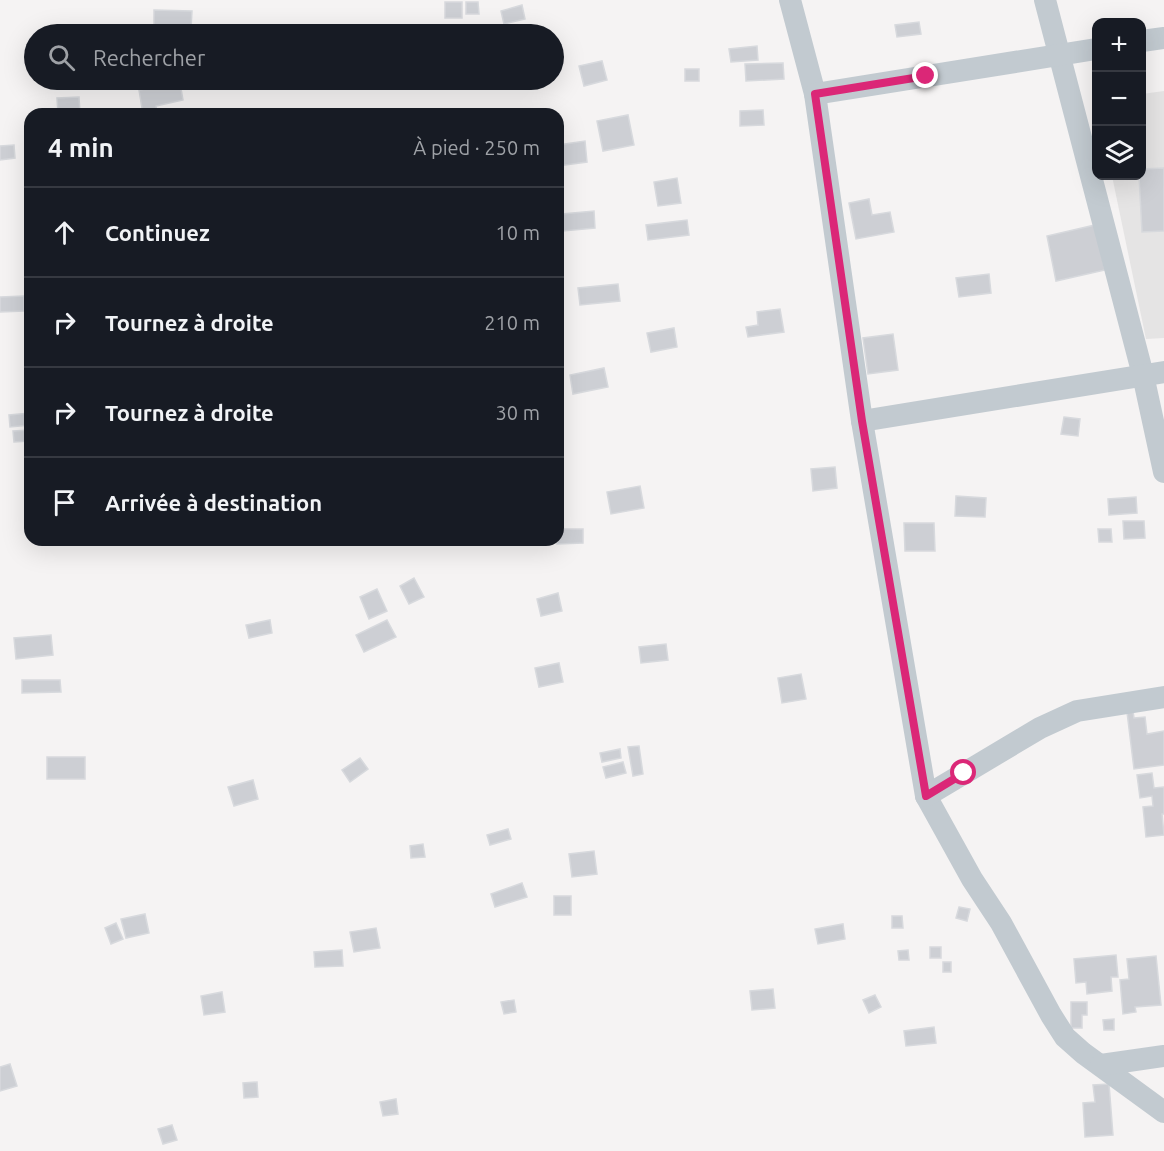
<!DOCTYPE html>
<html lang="fr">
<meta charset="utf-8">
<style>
body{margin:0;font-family:Ubuntu,sans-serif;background:#242831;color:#f1f3f6}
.controls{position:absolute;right:18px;top:18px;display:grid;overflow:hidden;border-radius:12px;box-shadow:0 6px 24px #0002}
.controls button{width:54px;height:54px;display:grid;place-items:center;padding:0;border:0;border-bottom:2px solid #363941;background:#171b24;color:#f1f3f6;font:30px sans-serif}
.stop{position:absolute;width:18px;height:18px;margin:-14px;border:4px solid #db2777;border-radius:50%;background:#fff}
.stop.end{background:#db2777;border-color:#fff;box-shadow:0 2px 6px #0008}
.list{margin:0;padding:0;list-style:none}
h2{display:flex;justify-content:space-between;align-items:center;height:78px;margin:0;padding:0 24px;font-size:26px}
h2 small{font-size:20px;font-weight:400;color:#9ea1a6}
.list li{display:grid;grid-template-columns:39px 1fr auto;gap:18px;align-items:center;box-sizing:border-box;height:90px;padding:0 24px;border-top:2px solid #363941}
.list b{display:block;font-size:22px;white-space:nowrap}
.list em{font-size:20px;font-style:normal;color:#9ea1a6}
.icon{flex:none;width:33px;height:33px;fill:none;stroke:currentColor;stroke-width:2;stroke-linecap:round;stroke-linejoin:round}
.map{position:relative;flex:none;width:1164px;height:1151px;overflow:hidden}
.search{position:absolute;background:#171b24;box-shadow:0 6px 24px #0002;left:24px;top:24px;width:540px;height:66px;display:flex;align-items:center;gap:15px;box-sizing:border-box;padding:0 21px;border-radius:33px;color:#9ea1a6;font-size:22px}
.panel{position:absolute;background:#171b24;box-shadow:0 6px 24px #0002;left:24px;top:108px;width:540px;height:438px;border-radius:18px}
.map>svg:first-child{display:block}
</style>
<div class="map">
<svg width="1164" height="1151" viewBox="0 0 1164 1151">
<rect width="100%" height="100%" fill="#f5f3f3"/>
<path fill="#e5e4e4" d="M1164,91V338L1146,339L1112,176H1142V94Z"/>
<g fill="#cdcfd4" stroke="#d7d9dd" stroke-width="1.5">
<rect x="445" y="2" width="17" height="16"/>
<path d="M466,2H478L479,14H466Z"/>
<path d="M522,5L525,19L504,24L501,11Z"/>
<path d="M154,10L192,11L191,28L154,27Z"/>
<path d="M919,22L921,34L897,37L895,25Z"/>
<rect x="66" y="26" width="36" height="8"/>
<path d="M757,46L758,60L731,62L729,49Z"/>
<path d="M602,61L607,80L584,86L579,66Z"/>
<path d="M783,63L784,79L746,81L745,64Z"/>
<rect x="685" y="69" width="14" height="12"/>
<path d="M180,83L183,100L156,106L157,114H143L139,90Z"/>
<path d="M79,97L80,113L58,114L57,98Z"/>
<path d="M763,110L764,125L740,126V111Z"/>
<path d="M628,115L634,145L603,151L597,121Z"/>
<path d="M585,141L587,162L558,166V145Z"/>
<path d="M14,145L15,158L0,160V146Z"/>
<path d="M1164,168V231L1142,232L1139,176H1142V169Z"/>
<path d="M677,178L681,203L658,206L654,182Z"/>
<path d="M869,199L872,215L890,212L894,232L856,239L849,203Z"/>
<path d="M594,211L595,228L563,231L562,214Z"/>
<path d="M687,220L689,235L648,240L646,225Z"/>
<path d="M1095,225L1105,270L1056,281L1047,236Z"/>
<path d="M989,274L991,293L959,297L956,278Z"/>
<path d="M618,284L620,301L580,305L578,288Z"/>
<path d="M24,296V311L0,312V297Z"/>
<path d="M780,309L784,332L748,337L746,327L758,325L757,312Z"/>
<path d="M674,328L677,347L651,352L647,333Z"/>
<path d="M893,334L898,370L868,374L863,338Z"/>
<path d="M604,368L608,387L573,394L570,375Z"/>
<path d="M30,413V425L10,427L9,415Z"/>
<path d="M1064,417L1080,419L1078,436L1061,434Z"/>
<path d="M30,430V441L14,442L13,431Z"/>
<path d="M835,467L837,488L813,491L811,469Z"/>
<path d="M640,486L644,508L611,514L607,492Z"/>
<path d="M956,496L986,498L985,517L955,516Z"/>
<path d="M1136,497L1137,513L1109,515L1108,499Z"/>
<path d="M1123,521H1144L1145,538L1124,539Z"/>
<path d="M904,523H934L935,551H905Z"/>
<path d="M558,529H583V543L557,544Z"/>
<path d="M1098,529H1111L1112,542H1099Z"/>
<path d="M414,578L424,597L409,604L400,586Z"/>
<path d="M377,589L387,611L369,619L360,597Z"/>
<path d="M558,593L562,611L541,616L537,599Z"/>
<path d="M270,620L272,633L249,638L246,625Z"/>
<path d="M387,620L396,637L364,652L356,635Z"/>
<path d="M51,635L53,655L16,659L14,638Z"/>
<path d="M666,644L668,660L641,663L639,647Z"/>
<path d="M559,663L563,682L539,687L535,668Z"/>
<path d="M801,674L806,699L782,703L778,678Z"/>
<path d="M22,680H60L61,692L22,693Z"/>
<path d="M1133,711L1134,718L1145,717L1147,734L1164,731V765L1134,769L1127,712Z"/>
<path d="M639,746L643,774L633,776L628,747Z"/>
<path d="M620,749L621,758L602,762L600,753Z"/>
<rect x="47" y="757" width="38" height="22"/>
<path d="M360,758L368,769L350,782L342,770Z"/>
<path d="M623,762L626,773L606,778L603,767Z"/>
<path d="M1152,773L1154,788L1164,787V814H1162L1164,835L1146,837L1143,807L1153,806L1152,796L1140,798L1137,775Z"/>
<path d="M253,780L258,799L234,806L228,787Z"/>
<path d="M508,829L511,839L490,845L487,835Z"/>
<path d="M423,844L425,857L411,858L410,846Z"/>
<path d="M594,851L597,874L572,877L569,854Z"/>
<path d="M522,883L527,897L495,907L491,894Z"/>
<rect x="554" y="896" width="17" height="19"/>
<path d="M959,907L970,909L967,921L956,918Z"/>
<path d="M145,914L149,933L126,938L121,919Z"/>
<path d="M892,916H902L903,928H892Z"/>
<path d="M116,923L123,939L111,944L105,928Z"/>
<path d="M843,924L845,939L818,944L815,929Z"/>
<path d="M376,928L380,948L354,952L350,932Z"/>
<rect x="930" y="947" width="11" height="11"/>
<path d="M342,950L343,966L315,967L314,952Z"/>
<path d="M908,950L909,960H899L898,951Z"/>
<path d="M1116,955L1118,977H1111L1112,991L1087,994L1086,982L1076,983L1074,959Z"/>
<path d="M1156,956L1161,1005L1135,1007L1136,1012L1123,1014L1120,980L1129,979L1127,959Z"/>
<rect x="943" y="962" width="8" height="10"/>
<path d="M773,989L775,1008L752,1010L750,991Z"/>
<path d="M222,992L225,1012L204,1015L201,996Z"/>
<path d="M875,995L881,1007L869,1013L863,1000Z"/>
<path d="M514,1000L516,1012L504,1014L501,1002Z"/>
<path d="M1071,1002H1087V1015H1082V1028H1071Z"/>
<path d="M1114,1019V1030H1104L1103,1020Z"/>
<path d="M934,1027L936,1043L906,1046L904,1031Z"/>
<path d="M10,1064L17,1086L0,1091V1067Z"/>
<path d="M257,1082L258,1097L244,1098L243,1083Z"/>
<path d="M1109,1084L1113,1135L1085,1137L1083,1103L1095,1102L1093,1085Z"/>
<path d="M396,1099L398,1114L383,1116L380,1102Z"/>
<path d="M172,1125L177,1140L163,1144L158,1129Z"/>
</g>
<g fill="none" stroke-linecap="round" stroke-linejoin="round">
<g stroke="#c2cad0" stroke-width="22">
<path d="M790,0L815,94L862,421L926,796L972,879L1001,923L1051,1015L1065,1037L1083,1053L1164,1112"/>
<path d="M1045,0L1143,375L1164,472"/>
<path d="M1142,41L1164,38"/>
<path d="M815,94L1096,49"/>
<path d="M862,421L1164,372"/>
<path d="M926,796L1040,728L1077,711L1164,697"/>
<path d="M1101,1065L1164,1056"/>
</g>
</g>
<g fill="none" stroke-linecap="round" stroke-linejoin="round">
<path stroke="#db2777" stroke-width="8" d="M926,76L815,94L862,421L926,796L964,773"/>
</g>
</svg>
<div class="controls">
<button>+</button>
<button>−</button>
<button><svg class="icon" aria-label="layers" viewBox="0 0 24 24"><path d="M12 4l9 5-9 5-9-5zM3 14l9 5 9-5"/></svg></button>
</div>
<div class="stop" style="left:964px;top:773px"></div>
<div class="stop end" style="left:926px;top:76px"></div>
<div class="search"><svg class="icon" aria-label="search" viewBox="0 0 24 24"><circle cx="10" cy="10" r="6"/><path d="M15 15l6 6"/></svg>Rechercher</div>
<section class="panel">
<h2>4 min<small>À pied · 250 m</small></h2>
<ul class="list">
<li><svg class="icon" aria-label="ahead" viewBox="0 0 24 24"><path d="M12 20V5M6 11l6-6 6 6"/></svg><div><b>Continuez</b></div><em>10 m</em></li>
<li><svg class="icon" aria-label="right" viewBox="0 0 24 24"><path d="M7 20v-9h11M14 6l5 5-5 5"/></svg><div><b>Tournez à droite</b></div><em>210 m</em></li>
<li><svg class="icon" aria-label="right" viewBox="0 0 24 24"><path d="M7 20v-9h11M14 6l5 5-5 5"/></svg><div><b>Tournez à droite</b></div><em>30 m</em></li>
<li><svg class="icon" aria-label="arrive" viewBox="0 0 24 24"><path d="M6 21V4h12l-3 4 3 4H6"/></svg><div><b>Arrivée à destination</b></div></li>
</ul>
</section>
</div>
